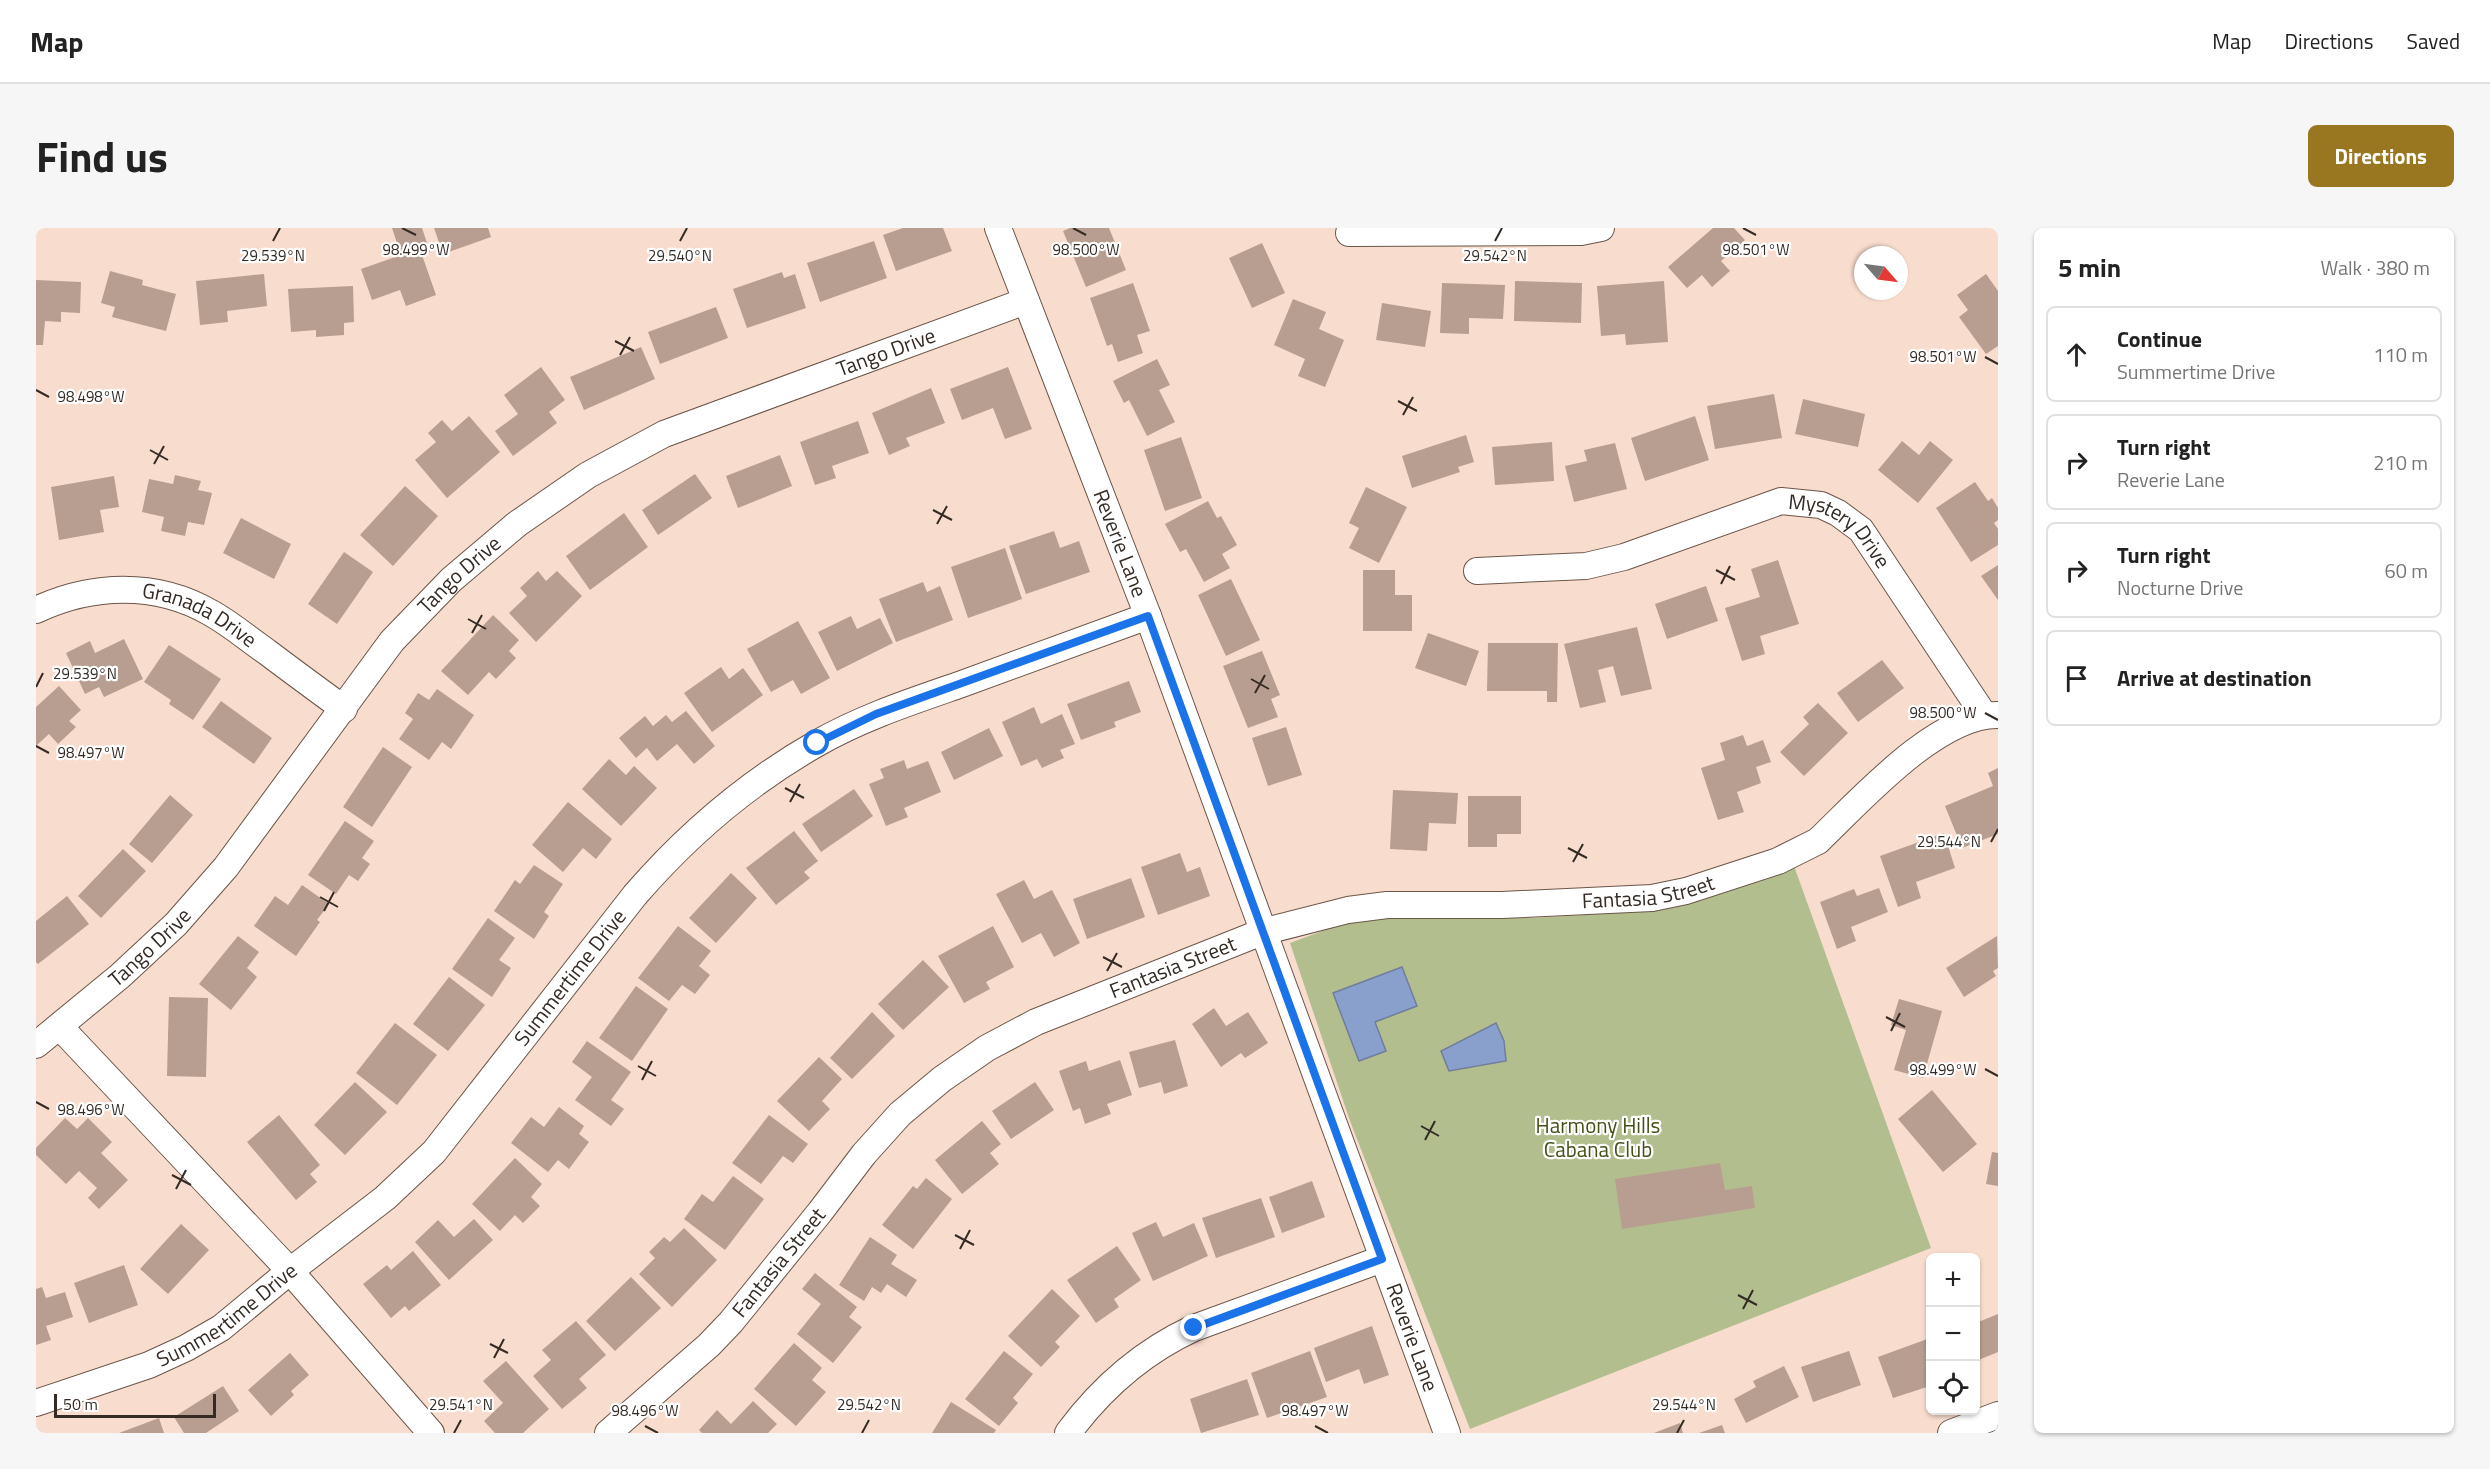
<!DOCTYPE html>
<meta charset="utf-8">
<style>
body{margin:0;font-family:"Titillium Web",sans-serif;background:#f6f6f6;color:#222}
.controls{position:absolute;right:18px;bottom:18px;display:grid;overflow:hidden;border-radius:9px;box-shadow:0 2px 4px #0004}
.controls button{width:54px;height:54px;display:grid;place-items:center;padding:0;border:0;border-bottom:2px solid #e0e0e0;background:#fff;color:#222;font:30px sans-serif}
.compass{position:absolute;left:1818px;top:18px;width:54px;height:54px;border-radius:50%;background:#fff;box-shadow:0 2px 4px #0004;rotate:118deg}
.scale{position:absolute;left:18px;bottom:15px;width:162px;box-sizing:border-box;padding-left:6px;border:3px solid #352b25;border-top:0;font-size:16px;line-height:21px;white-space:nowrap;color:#352b25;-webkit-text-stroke:4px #fff;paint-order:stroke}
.stop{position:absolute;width:18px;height:18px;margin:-14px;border:4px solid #1a73e8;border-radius:50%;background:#fff}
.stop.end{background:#1a73e8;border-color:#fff;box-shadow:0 2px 6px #0008}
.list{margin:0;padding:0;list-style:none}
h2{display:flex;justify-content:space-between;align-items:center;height:78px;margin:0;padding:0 24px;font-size:26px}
h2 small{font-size:20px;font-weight:400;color:#767676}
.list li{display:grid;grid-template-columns:39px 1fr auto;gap:18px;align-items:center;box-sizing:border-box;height:96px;margin:0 12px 12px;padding:0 12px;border:2px solid #e0e0e0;border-radius:9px}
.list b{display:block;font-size:22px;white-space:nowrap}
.list p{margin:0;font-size:20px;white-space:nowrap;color:#767676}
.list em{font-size:20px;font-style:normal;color:#767676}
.icon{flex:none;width:33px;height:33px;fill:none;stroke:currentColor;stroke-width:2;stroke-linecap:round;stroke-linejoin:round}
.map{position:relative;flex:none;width:1962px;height:1205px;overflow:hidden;border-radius:9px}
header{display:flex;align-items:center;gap:36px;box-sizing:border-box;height:84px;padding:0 30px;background:#fff;border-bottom:2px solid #e0e0e0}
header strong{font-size:28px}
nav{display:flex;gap:33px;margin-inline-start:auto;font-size:21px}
.intro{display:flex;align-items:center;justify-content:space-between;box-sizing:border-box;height:144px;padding:0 36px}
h1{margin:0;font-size:42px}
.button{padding:15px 27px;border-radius:9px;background:#997721;color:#fff;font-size:21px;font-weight:700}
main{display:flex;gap:36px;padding:0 36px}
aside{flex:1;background:#fff;border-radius:9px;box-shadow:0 2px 4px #0004}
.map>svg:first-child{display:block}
</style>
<header>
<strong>Map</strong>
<nav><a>Map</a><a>Directions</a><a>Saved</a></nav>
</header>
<div class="intro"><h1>Find us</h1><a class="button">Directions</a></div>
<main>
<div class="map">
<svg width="1962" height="1205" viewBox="0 0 1962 1205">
<rect width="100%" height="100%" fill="#f8ddce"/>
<path fill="#b2be8e" d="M1757,635L1895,1020L1434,1201L1314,893L1254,715L1319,691L1496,690L1582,685L1641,675Z"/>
<g fill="#89a0cd" stroke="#707d9b" stroke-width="1.5">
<path d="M1366,739L1381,778L1339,794L1350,823L1323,833L1297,765Z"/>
<path d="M1460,795L1468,813L1470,833L1413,843L1405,823Z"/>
</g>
<g fill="#b89e90">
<path d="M356,0H386L394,24L386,27L400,67L370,78L364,62L336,72L325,41L365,27Z"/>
<path d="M398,0H452L455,9L407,26Z"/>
<path d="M867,0H907L916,23L860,43L847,7Z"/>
<path d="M1034,0H1073L1090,42L1050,59L1027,3Z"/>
<path d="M1677,0H1698L1709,12L1685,33L1694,43L1676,59L1666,47L1651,60L1632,39Z"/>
<path d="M838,13L851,50L784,74L771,35Z"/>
<path d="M1226,15L1249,65L1216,80L1193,30Z"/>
<path d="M74,43L107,52L106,57L140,66L130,103L76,89L79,79L65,75Z"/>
<path d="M746,44L748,50L759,46L770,80L711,100L697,61Z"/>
<path d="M228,46L231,78L191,83L192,94L164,97L160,53Z"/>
<path d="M1950,46L1962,63V118L1950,126L1923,89L1932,82L1921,67Z"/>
<path d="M0,52L45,54L44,85L25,84V94L9,93L7,117H0Z"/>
<path d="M1479,53L1546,55L1545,95L1478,93Z"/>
<path d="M1628,53L1632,114L1590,117L1589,106L1565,108L1561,58Z"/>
<path d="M1097,55L1114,103L1101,107L1107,125L1082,134L1076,116L1071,118L1054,70Z"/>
<path d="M1406,55L1469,57L1467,91L1433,90V106L1404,105Z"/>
<path d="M317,58L318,94L308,95V107L280,109V102L255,104L252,61Z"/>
<path d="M1257,71L1290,84L1283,101L1308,112L1289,159L1262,148L1269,131L1238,117Z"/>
<path d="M1346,75L1395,83L1389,119L1340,112Z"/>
<path d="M680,79L692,110L624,136L612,104Z"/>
<path d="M605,119L619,151L548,182L534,149Z"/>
<path d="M1121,131L1134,157L1123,162L1139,194L1111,208L1093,172L1088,175L1077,153Z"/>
<path d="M505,139L529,172L513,184L521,195L477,228L459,203L482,186L468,167Z"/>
<path d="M972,139L996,201L969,211L957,180L926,192L914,161Z"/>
<path d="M895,160L909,195L870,210L874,218L853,227L836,185Z"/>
<path d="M1738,166L1746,210L1679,221L1671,178Z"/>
<path d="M1767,171L1829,186L1822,219L1759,206Z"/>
<path d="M433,188L464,224L411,270L379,232L400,214L392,205L406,192L416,203Z"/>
<path d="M1659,188L1673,232L1609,253L1595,210Z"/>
<path d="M822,193L833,225L796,238L800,250L779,257L764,214Z"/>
<path d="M1430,207L1438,234L1422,239L1424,244L1376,260L1366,228Z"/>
<path d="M1145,209L1166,270L1129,283L1108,222Z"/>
<path d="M1866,213L1883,227L1894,213L1917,232L1882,275L1842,242Z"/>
<path d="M1516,214L1518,253L1459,257L1456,219Z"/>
<path d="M1579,215L1591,261L1538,274L1529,238L1551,233L1548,222Z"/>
<path d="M744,227L756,258L702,280L690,248Z"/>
<path d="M659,246L676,270L622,307L606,282Z"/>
<path d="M139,247L165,253L162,262L176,265L168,297L152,294L149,308L125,303L128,289L106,284L113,251L137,256Z"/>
<path d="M78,248L83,279L64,282L68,304L23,312L15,259Z"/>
<path d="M1939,254L1952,273L1956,270L1962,280V292L1958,295L1962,301V317L1935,334L1900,280Z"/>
<path d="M369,258L402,288L357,338L324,307Z"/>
<path d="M1330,259L1371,279L1343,335L1313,320L1323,300L1313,295Z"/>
<path d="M1172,273L1181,290L1185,288L1201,317L1186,326L1194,340L1168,354L1150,321L1144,324L1129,296Z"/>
<path d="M588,285L612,319L554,362L530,328Z"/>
<path d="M205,290L255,316L238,351L187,325Z"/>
<path d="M1018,303L1024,320L1043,313L1054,344L990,366L973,318Z"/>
<path d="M969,320L986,371L932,390L915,339Z"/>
<path d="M308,324L337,344L301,396L272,376Z"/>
<path d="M1742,332L1763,396L1724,408L1729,426L1706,433L1689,380L1724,369L1715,341Z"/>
<path d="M1962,337V372L1945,348Z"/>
<path d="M1327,342H1359V367H1376V403H1327Z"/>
<path d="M502,343L510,353L521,343L546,368L500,414L473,385L491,368L484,360Z"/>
<path d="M1195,351L1224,412L1190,428L1162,367Z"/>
<path d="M887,354L891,364L904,358L917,392L860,414L843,371Z"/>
<path d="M1670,358L1682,393L1631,411L1619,376Z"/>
<path d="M457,387L483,412L473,423L480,430L460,451L453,444L432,467L405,443Z"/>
<path d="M815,388L821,401L844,390L857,415L801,443L782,404Z"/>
<path d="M762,393L794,450L765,466L757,452L735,464L711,421Z"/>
<path d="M1601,399L1616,461L1585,468L1577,438L1562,442L1570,474L1544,480L1528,416Z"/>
<path d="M1392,405L1443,423L1430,458L1379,440Z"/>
<path d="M88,411L107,451L68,469L63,459L49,466L30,425L54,413L59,425Z"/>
<path d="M1452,415H1522L1521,474H1511V463H1451Z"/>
<path d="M133,417L185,451L157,492L133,476L135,472L108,454Z"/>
<path d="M1226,423L1244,467L1235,471L1242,489L1212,500L1187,438Z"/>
<path d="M1846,432L1868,460L1822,494L1801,465Z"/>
<path d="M685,439L693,451L707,440L727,467L676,504L648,465Z"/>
<path d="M1093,453L1105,484L1078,494L1080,499L1045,512L1031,476Z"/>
<path d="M23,458L45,482L33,493L40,499L22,516L13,506L0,518V479Z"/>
<path d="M401,461L438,487L415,521L406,514L393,532L363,511L377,491L369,485L382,465L393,472Z"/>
<path d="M185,473L236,510L218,536L166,499Z"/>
<path d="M1782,475L1812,505L1768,548L1744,524L1773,496L1767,489Z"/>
<path d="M998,479L1005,496L1026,486L1039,516L1024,522L1028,530L1006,540L1001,531L985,538L966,494Z"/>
<path d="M650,483L679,518L658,536L641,516L621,533L611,520L600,530L583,510L609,488L617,498L630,487L636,494Z"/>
<path d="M1250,499L1266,547L1232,558L1216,510Z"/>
<path d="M953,500L967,528L918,552L905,524Z"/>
<path d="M1707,507L1711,518L1727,512L1735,534L1720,539L1725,555L1701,564L1708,584L1682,592L1665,540L1689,532L1684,515Z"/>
<path d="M347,519L376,539L336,599L307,579Z"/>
<path d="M573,531L590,547L598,538L621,560L585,598L546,561Z"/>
<path d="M868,532L871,541L892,533L905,564L868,580L872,589L850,598L833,556L848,550L844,541Z"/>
<path d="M1962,540V606L1926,620L1909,578L1957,558L1952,545Z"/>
<path d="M818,561L837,588L785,624L766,596Z"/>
<path d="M1357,562L1422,565L1420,596L1393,595L1391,623L1354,621Z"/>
<path d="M134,567L157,587L116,635L93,616Z"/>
<path d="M1432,568H1485V606H1461V619H1432Z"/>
<path d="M532,574L576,611L560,631L547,620L527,644L496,617Z"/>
<path d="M309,593L338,613L326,630L334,636L322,653L313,647L300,666L272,647Z"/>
<path d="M758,603L782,633L768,644L774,650L740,677L710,640Z"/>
<path d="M1908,605L1919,640L1880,654L1885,670L1862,679L1844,628Z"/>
<path d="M87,621L110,643L65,690L42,668Z"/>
<path d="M1144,625L1151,644L1164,639L1174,668L1122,687L1105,639Z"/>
<path d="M498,637L527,656L508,684L513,688L498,711L458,683L479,652L484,656Z"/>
<path d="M695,645L721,670L680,715L653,690Z"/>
<path d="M1095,650L1109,689L1051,711L1037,671Z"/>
<path d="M988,652L998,671L1016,662L1044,715L1018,729L1005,705L986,715L960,666Z"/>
<path d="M266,657L293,676L281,692L284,694L260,728L218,698L239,668L252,677Z"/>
<path d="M1843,660L1852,684L1815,699L1820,713L1801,721L1784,674L1818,661L1821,668Z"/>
<path d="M31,668L53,696L2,736L0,734V693Z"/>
<path d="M452,690L479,710L463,732L475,740L456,769L416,741Z"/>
<path d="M642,698L675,723L663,738L674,747L659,766L646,757L633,773L602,750Z"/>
<path d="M957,698L978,739L950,754L954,761L928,775L902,728Z"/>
<path d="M202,708L223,724L211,740L221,749L195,782L163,756Z"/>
<path d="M1961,708L1962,740L1957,743L1960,748L1928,769L1910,740Z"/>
<path d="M887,732L913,759L867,802L842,776Z"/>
<path d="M413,749L449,777L412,823L377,796Z"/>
<path d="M600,758L632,781L596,833L563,810Z"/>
<path d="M133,769L172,770L170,849L131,848Z"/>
<path d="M1863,771L1906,783L1887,850L1858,842L1870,802L1855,797Z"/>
<path d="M1178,780L1190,798L1212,784L1232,815L1209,830L1205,825L1185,839L1156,796Z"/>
<path d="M836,784L859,808L816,851L794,830Z"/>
<path d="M359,795L401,827L361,877L320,845Z"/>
<path d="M1139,812L1152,858L1128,866L1125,854L1103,860L1093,824Z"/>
<path d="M551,813L595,844L575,872L588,881L575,898L539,872L556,849L536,834Z"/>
<path d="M783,829L806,851L786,873L794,881L773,903L741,873Z"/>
<path d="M1084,832L1096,867L1071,876L1075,886L1049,896L1044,880L1037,883L1023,843L1050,833L1053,843Z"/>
<path d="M319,854L351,884L309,927L278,897Z"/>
<path d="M999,854L1018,882L975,911L956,883Z"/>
<path d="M1896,862L1941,916L1907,944L1862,891Z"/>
<path d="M523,879L548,898L543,906L553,914L533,941L522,932L512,944L475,915L495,889L508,899Z"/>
<path d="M243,887L284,937L274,946L281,954L260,972L211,914Z"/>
<path d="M733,887L772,916L757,935L747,928L725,956L696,935Z"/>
<path d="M29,890L41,901L52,890L76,914L65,925L92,952L63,981L52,970L61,960L43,943L30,956L0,927V920Z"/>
<path d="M946,893L965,916L954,925L963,936L926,966L899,932Z"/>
<path d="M1956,924L1962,925V958L1950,956Z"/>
<path d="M479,930L506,956L495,969L504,978L487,995L479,987L464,1003L436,976Z"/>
<path d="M1684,935L1689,962L1716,958L1719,980L1586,1001L1579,951Z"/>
<path d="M697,948L728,971L689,1022L648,991L666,966L677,974Z"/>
<path d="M890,950L916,971L877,1021L846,997L877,958L881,961Z"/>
<path d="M1276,953L1289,989L1246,1005L1233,969Z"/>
<path d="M1225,970L1239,1009L1180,1030L1166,990Z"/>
<path d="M438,991L457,1012L413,1052L379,1014L402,992L418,1009Z"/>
<path d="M1120,994L1127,1009L1158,995L1172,1028L1117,1053L1096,1005Z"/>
<path d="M145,996L173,1022L132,1066L104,1041Z"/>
<path d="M648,1000L681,1032L636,1079L603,1046L619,1030L613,1024L628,1009L634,1014Z"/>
<path d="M834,1009L861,1027L855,1036L881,1052L870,1069L851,1056L845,1065L836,1059L828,1073L803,1057Z"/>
<path d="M1081,1018L1105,1052L1078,1071L1083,1079L1060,1095L1031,1052Z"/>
<path d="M377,1023L405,1057L373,1083L369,1078L355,1090L327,1056L351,1037L355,1042Z"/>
<path d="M88,1037L102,1077L53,1095L38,1055Z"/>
<path d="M779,1045L821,1079L813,1089L826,1099L797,1135L761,1106L785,1076L766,1061Z"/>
<path d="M595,1049L625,1080L579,1123L550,1093Z"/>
<path d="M6,1059L10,1070L29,1064L37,1089L10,1098L15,1112L0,1117V1061Z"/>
<path d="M1016,1061L1044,1088L1019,1114L1024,1119L1005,1139L972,1108Z"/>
<path d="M1962,1086V1124L1940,1133V1095Z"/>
<path d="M540,1093L570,1127L543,1151L551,1160L526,1181L497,1148L515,1132L506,1122Z"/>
<path d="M1336,1098L1353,1147L1328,1156L1323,1141L1290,1154L1278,1120Z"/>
<path d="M1894,1110V1158L1857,1170L1842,1129Z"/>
<path d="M758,1115L786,1140L776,1152L790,1164L760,1198L718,1161Z"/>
<path d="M968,1123L997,1146L977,1170L982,1175L963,1198L929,1171Z"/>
<path d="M1274,1123L1291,1169L1231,1190L1215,1145Z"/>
<path d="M1813,1123L1825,1157L1777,1174L1765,1139Z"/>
<path d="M254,1125L273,1147L255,1163L258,1167L235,1188L212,1162Z"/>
<path d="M470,1133L513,1181L487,1205H459L448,1193L467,1175L447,1153Z"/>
<path d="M1748,1138L1763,1169L1710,1195L1698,1171L1720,1159L1717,1153Z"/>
<path d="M1211,1151L1223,1187L1165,1205L1154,1171Z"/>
<path d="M187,1158L203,1183L170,1205H148L138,1189Z"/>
<path d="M717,1173L741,1196L732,1205H666L663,1202L681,1182L695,1196Z"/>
<path d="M915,1174L960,1202L958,1205H896Z"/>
<path d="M123,1190L128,1205H83Z"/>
<path d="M1644,1195L1647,1205H1618Z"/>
<path d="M1686,1197L1689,1205H1663Z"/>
</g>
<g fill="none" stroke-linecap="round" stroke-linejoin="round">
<g stroke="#6b5548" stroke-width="28">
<g id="minor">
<path id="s1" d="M962,0L1112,388L1411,1205"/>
<path d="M1313,5L1545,4L1565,0"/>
<path id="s2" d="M1441,343L1550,338L1588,329L1745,273L1785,277L1802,285L1825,302L1948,487"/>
<path id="s3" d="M0,382C55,356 120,353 175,385C195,396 212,411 231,424C256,443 282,462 308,481"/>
<path d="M24,799L254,1043L395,1205"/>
<path id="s4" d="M0,817L84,748L140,696L190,639L356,413L415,352L481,296L552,247L628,206L990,73"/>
<path id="s5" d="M0,1175L113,1137L150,1120L185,1100L254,1043L349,970L398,924L599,667C651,607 710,556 780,516C825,490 874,474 923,457C986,434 1049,411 1112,388"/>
<path id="s6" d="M572,1205L673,1117L695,1094L784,984L828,926L864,886L906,851L951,820L1000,794L1226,704L1312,682L1351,677H1466L1616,670L1650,663L1742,633L1782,613C1824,573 1901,486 1962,487"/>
<path d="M1032,1205C1066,1159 1106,1124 1158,1100L1346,1031"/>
<path d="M1915,1205L1962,1187"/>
</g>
</g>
<use href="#minor" stroke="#fff" stroke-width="26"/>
</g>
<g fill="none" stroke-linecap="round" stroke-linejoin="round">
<path stroke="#1a73e8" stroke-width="8" d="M781,515L840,486L1112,388L1346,1031L1158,1100"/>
</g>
<path fill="none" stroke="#352b25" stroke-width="2" d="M366,0L380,7M1037,0L1050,7M1707,0L1720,7M237,13L244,0M644,13L651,0M1459,13L1466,0M579,113L598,123M584,127L594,109M1949,129L1962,136M0,162L13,169M1362,173L1381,183M1367,187L1377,169M114,222L132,232M118,236L128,218M897,282L916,292M901,296L911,278M1680,342L1699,352M1685,356L1694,338M432,391L450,401M436,405L446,387M1215,451L1233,461M0,459L7,445M1219,465L1229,447M1949,485L1962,492M0,518L13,525M749,560L768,570M754,574L764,556M1955,614L1962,601M1532,620L1551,630M1537,634L1547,616M284,669L302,679M288,683L298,664M1067,729L1086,739M1071,743L1081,725M1850,789L1869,799M1855,803L1864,785M602,838L620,848M1949,841L1962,848M606,852L616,833M0,874L13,881M1385,898L1403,908M1389,912L1399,893M136,947L155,957M140,961L150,942M919,1007L938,1017M924,1021L934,1002M1702,1067L1721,1077M1707,1081L1717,1062M454,1116L472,1125M458,1130L468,1111M609,1198L622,1205M1279,1198L1292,1205M418,1205L425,1192M826,1205L833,1192M1641,1205L1648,1192"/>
<g text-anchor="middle" stroke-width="4.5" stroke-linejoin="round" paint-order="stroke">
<g font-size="21" fill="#352b25" stroke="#fff">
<text dy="7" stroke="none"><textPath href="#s4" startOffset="1122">Tango Drive</textPath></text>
<text dy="7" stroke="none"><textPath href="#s2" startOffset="384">Mystery Drive</textPath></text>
<text dy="7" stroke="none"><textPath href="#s1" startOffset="338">Reverie Lane</textPath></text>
<text dy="7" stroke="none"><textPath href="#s4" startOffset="636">Tango Drive</textPath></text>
<text dy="7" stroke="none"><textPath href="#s3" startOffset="172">Granada Drive</textPath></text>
<text dy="7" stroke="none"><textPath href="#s6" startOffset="1232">Fantasia Street</textPath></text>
<text dy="7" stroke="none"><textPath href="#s4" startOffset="150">Tango Drive</textPath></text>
<text dy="7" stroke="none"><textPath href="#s6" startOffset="746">Fantasia Street</textPath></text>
<text dy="7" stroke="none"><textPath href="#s5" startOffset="698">Summertime Drive</textPath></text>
<text dy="7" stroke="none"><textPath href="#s6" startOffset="242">Fantasia Street</textPath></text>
<text dy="7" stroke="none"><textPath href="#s5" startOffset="212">Summertime Drive</textPath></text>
<text dy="7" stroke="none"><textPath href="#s1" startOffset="1184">Reverie Lane</textPath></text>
</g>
<g font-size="21" fill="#455017" stroke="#fff">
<text x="1562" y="905">Harmony Hills<tspan x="1562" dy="24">Cabana Club</tspan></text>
</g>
</g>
<g font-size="15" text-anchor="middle" fill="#352b25" stroke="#fff" stroke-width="4.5" stroke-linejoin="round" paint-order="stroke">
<text x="380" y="27">98.499°W</text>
<text x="1720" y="27">98.501°W</text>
<text x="1050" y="27">98.500°W</text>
<text x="237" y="33">29.539°N</text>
<text x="644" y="33">29.540°N</text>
<text x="1459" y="33">29.542°N</text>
<text x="1907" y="134">98.501°W</text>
<text x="55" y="174">98.498°W</text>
<text x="49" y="451">29.539°N</text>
<text x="1907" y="490">98.500°W</text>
<text x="55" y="530">98.497°W</text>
<text x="1913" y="619">29.544°N</text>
<text x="1907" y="847">98.499°W</text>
<text x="55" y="887">98.496°W</text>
<text x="425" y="1182">29.541°N</text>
<text x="833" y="1182">29.542°N</text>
<text x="1648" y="1182">29.544°N</text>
<text x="609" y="1188">98.496°W</text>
<text x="1279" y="1188">98.497°W</text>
</g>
</svg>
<div class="controls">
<button>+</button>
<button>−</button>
<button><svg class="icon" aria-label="locate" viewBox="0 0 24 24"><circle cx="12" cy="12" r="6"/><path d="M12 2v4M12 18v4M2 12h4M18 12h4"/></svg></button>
</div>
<svg class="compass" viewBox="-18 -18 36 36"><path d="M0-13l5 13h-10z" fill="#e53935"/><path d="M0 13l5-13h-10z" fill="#767676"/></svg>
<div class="scale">50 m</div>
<div class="stop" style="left:781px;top:515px"></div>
<div class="stop end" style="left:1158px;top:1100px"></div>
</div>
<aside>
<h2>5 min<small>Walk · 380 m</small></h2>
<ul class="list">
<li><svg class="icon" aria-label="ahead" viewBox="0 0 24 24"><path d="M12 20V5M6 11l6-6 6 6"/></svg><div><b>Continue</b><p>Summertime Drive</p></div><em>110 m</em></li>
<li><svg class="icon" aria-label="right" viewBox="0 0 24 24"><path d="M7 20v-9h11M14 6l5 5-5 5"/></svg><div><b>Turn right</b><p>Reverie Lane</p></div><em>210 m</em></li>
<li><svg class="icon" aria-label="right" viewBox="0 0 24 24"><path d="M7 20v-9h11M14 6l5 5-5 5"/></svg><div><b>Turn right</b><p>Nocturne Drive</p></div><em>60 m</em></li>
<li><svg class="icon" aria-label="arrive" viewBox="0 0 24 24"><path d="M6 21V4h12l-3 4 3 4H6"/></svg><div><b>Arrive at destination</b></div></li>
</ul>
</aside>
</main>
